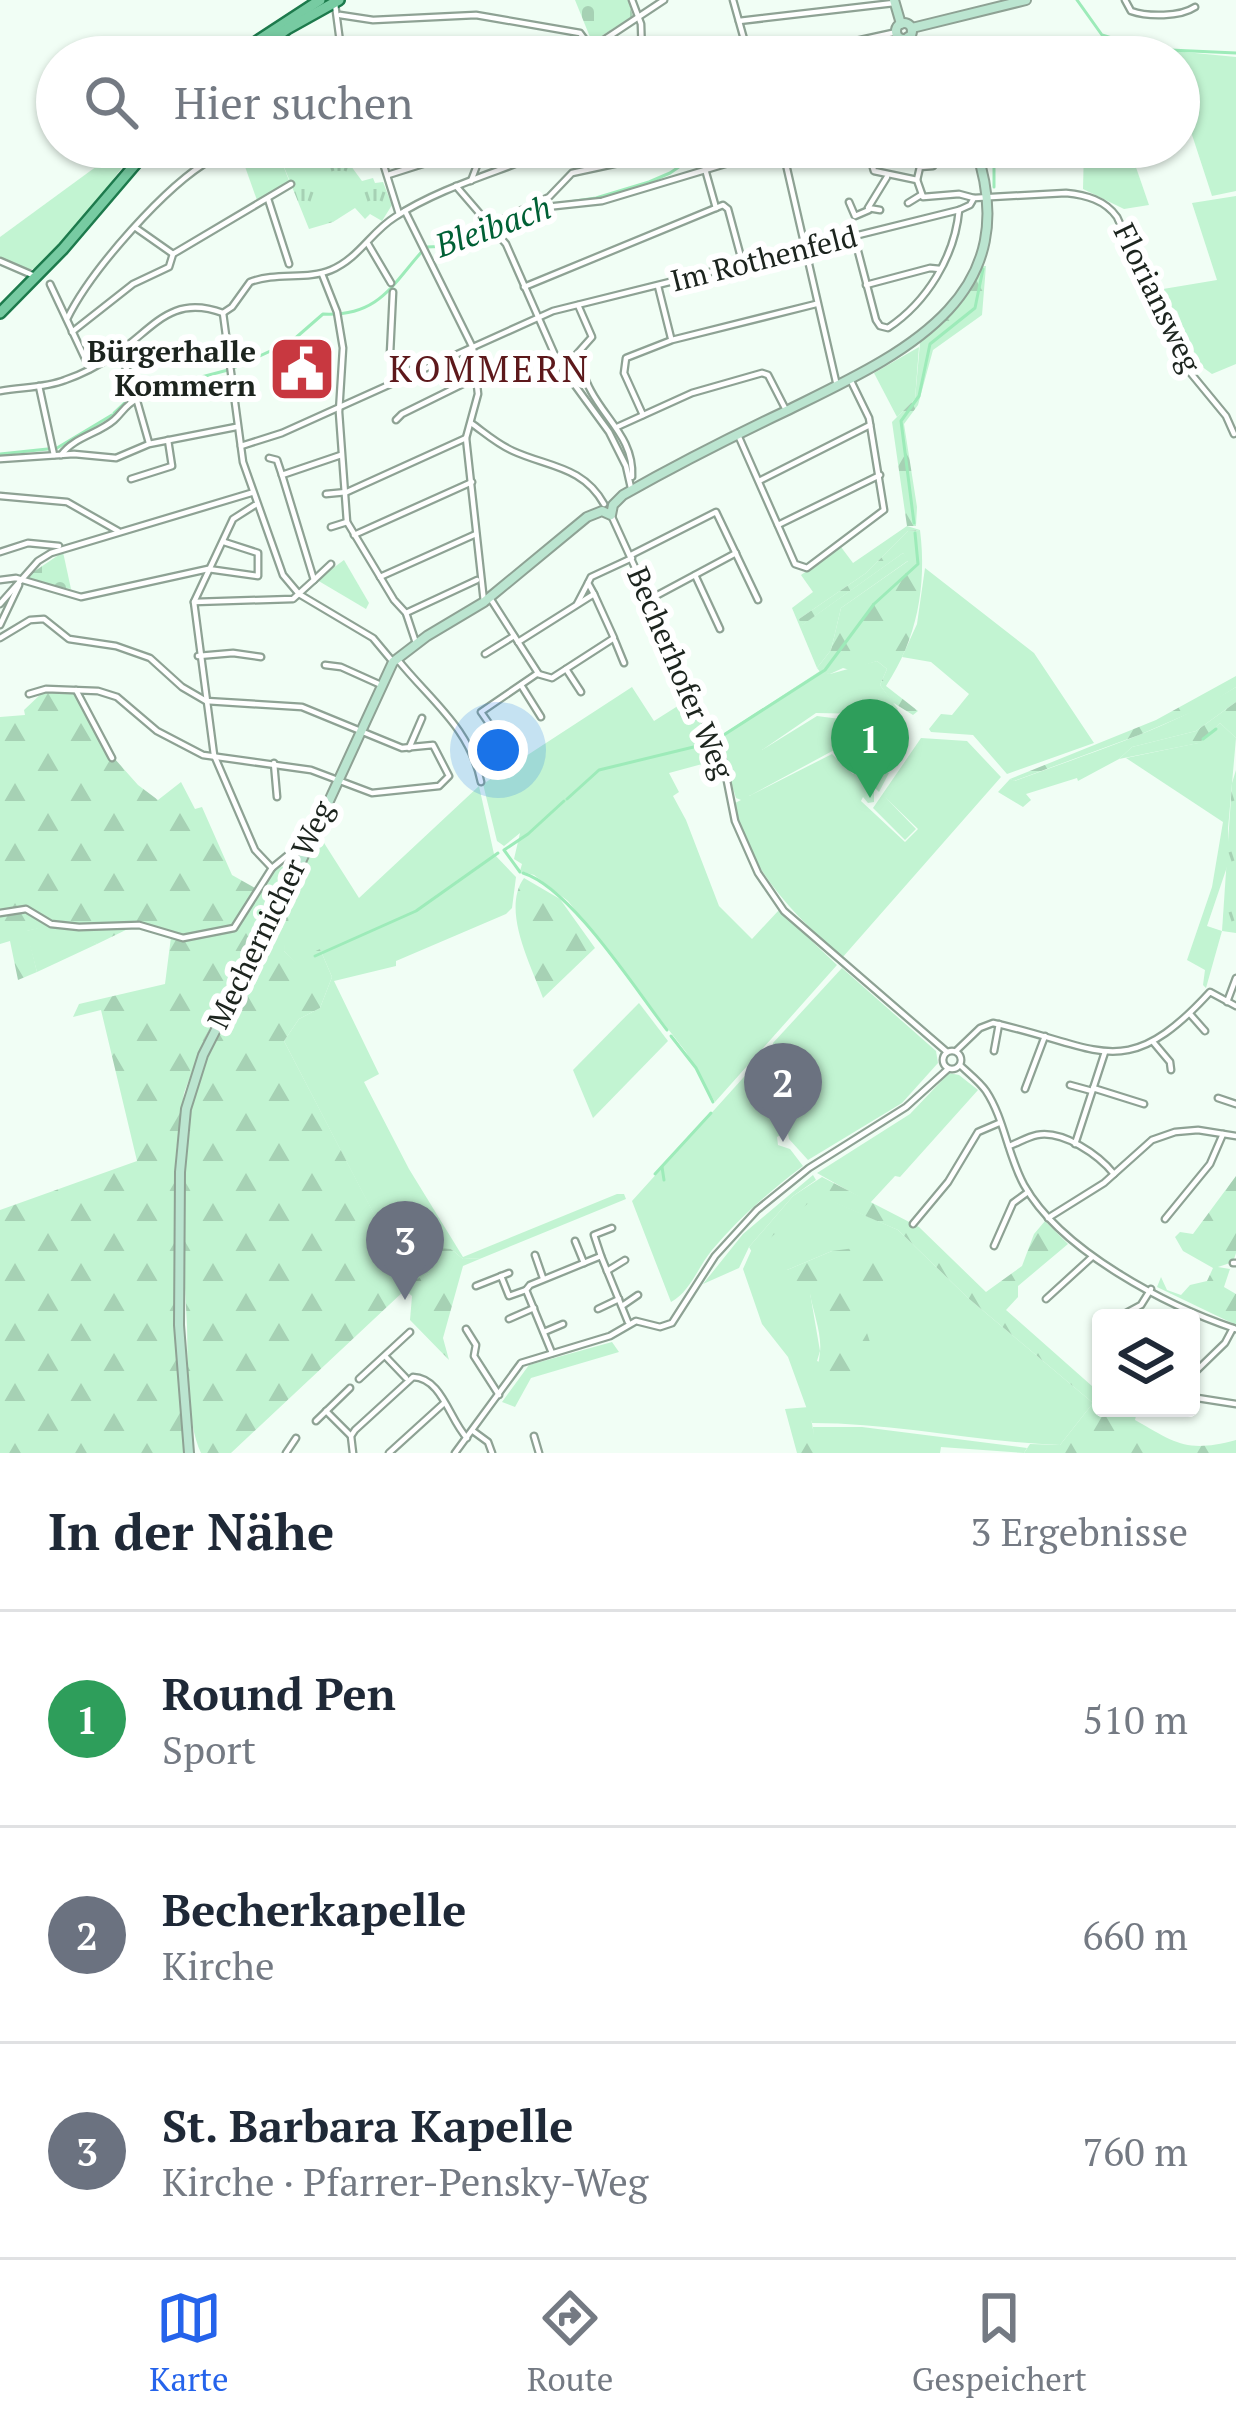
<!DOCTYPE html>
<html lang="de">
<meta charset="utf-8">
<style>
body{margin:0;font-family:"PT Serif",serif;background:#f6f6f7;color:#1f2937}
.controls{position:absolute;right:36px;bottom:36px;display:grid;overflow:hidden;border-radius:12px;box-shadow:0 3px 9px #0004}
.controls button{width:108px;height:108px;display:grid;place-items:center;padding:0;border:0;border-bottom:3px solid #e0e1e3;background:#fff;color:#1f2937;font:60px sans-serif}
.you{position:absolute;left:498px;top:750px;width:42px;height:42px;margin:-30px;border:9px solid #fff;border-radius:50%;background:#1a73e8;box-shadow:0 0 0 18px #1a73e833}
.badge{display:grid;place-items:center;width:78px;height:78px;border-radius:50%;background:#2563eb;color:#fff;font-size:39px;font-weight:700}
.pin{position:absolute;translate:-50% -99px;filter:drop-shadow(0 3px 6px #0008)}
.pin::after{content:'';position:absolute;top:63px;width:42px;height:36px;background:inherit;clip-path:polygon(0 0,100% 0,50% 100%)}
.list{margin:0;padding:0;list-style:none}
h2{display:flex;justify-content:space-between;align-items:center;height:156px;margin:0;padding:0 48px;font-size:51px}
h2 small{font-size:39px;font-weight:400;color:#747a83}
.list li{display:grid;grid-template-columns:78px 1fr auto;gap:36px;align-items:center;box-sizing:border-box;height:216px;padding:0 48px;border-top:3px solid #e0e1e3}
.list b{display:block;font-size:45px;white-space:nowrap}
.list p{margin:0;font-size:39px;white-space:nowrap;color:#747a83}
.list em{font-size:39px;font-style:normal;color:#747a83}
.icon{flex:none;width:66px;height:66px;fill:none;stroke:currentColor;stroke-width:2;stroke-linecap:round;stroke-linejoin:round}
.map{position:relative;flex:none;width:1236px;height:1453px;overflow:hidden}
.search{position:absolute;background:#fff;box-shadow:0 3px 9px #0004;left:36px;right:36px;top:36px;height:132px;display:flex;align-items:center;gap:30px;box-sizing:border-box;padding:0 42px;border-radius:66px;color:#747a83;font-size:45px}
.sheet{height:804px;background:#fff}
nav{display:flex;justify-content:space-around;align-items:center;box-sizing:border-box;height:168px;border-top:3px solid #e0e1e3;background:#fff;font-size:33px;color:#747a83}
nav a{display:grid;justify-items:center;gap:6px}
nav .on{color:#2563eb}
.map>svg:first-child{display:block}
</style>
<div class="map">
<svg width="1236" height="1453" viewBox="0 0 1236 1453">
<defs>
<pattern id="forest-firs" width="22" height="20" patternUnits="userSpaceOnUse" patternTransform="scale(3)"><rect width="22" height="20" fill="#c2f4d2"/><path d="M5 1l3.5 6h-7zM16 11l3.5 6h-7z" fill="#a6d1b4"/></pattern>
<pattern id="cemetery-stones" width="16" height="16" patternUnits="userSpaceOnUse" patternTransform="scale(3)"><rect width="16" height="16" fill="#c2f4d2"/><path d="M2 7V4a2 2 0 0 1 4 0v3zM10 15v-3a2 2 0 0 1 4 0v3z" fill="#a6d1b4"/></pattern>
<pattern id="park-tufts" width="24" height="20" patternUnits="userSpaceOnUse" patternTransform="scale(3)"><rect width="24" height="20" fill="#c2f4d2"/><path d="M3 7l-1-3M5 7V3M7 7l1-3M15 17l-1-3M17 17v-4M19 17l1-3" fill="none" stroke="#a6d1b4"/></pattern>
</defs>
<rect width="100%" height="100%" fill="#f1fef5"/>
<g fill="#c2f4d2" fill-rule="evenodd">
<path d="M1174,51L1236,57V191L1212,196L1179,95V57H1166Z"/>
<path d="M123,147H137L95,204L38,268L26,270L0,260V237Z"/>
<path d="M238,147H276L290,183L258,203Z"/>
<path d="M1084,147H1129L1149,205L1124,209L1083,189Z"/>
<path d="M1236,196V364L1212,374L1197,363L1177,311L1164,304L1157,290L1217,280L1192,203Z"/>
<path d="M919,347L915,399L897,417L874,373Z"/>
<path d="M907,526L920,530L908,531L866,573L799,619L802,625L903,553L909,560L841,608L831,650L817,668L792,608L813,592L801,575L841,547L853,563Z"/>
<path d="M344,560L369,603L366,609L317,580Z"/>
<path d="M925,568L1034,653L1094,743L1007,774L973,735L931,732L929,729L941,714L952,715L969,694L931,662L902,657L917,624Z"/>
<path d="M877,661L887,669L880,685L898,709L885,722L878,716L869,725L866,714L816,713L762,750L817,716L840,719L843,725L866,726L860,731L862,735L749,796L832,754L853,774L872,759L883,767L868,786H872L883,772L889,773L879,792L874,787V802L868,803L863,797L861,801L905,842L918,829L885,797L916,829L905,840L873,808L921,738L967,741L1001,777L842,958C794,914 747,870 735,803L741,800L736,798L717,738L820,671L830,674Z"/>
<path d="M632,687L654,721L692,697L717,760L669,773L679,792L673,796L686,820L719,906L752,939L779,910L837,965L715,1102L686,1052L568,901L534,875L520,871L522,864L514,859L520,833L504,846L497,841L483,784Z"/>
<path d="M1236,687V702L1196,731L1132,747L1119,759L1078,781L1077,778L1026,794L1031,800L1023,807L998,792L1010,779L1015,781C1089,753 1169,729 1236,687Z"/>
<path d="M1220,723L1236,738L1228,829L1229,861L1207,926L1222,931L1206,988L1203,985L1205,970L1187,960L1212,887L1223,822L1126,758L1198,743Z"/>
<path d="M479,786L494,854L516,877L512,908L506,914L396,961V966L334,981L379,1074L364,1082L409,1169L463,1257L617,1194H624L626,1199L482,1258L463,1259L451,1249L429,1273L410,1284L284,1041L299,1019L320,1008L332,977L320,949L300,968L284,951C285,910 301,870 319,835L359,898Z"/>
<path d="M50,925L72,928L97,944L37,972L26,931Z"/>
<path d="M842,968L936,1051L938,1063L902,1103L808,1160L789,1139L773,1043Z"/>
<path d="M639,1003L668,1041L593,1118L573,1070Z"/>
<path d="M770,1048L784,1133L777,1137L778,1145L790,1149L803,1166C770,1191 739,1218 712,1250C698,1267 690,1292 671,1302L632,1201Z"/>
<path d="M949,1073L959,1075L978,1090L900,1177L895,1176L870,1203L817,1173L910,1114Z"/>
<path d="M813,1175L816,1180L793,1196L749,1247L739,1268L703,1284L743,1234Z"/>
<path d="M817,1194L898,1230L968,1298L1093,1403L1060,1445C977,1442 896,1423 812,1423L788,1357L762,1324L743,1269L751,1251ZM832,1251L865,1381L817,1361L820,1351L810,1293L787,1270Z"/>
<path d="M612,1342L619,1352L531,1378L515,1407L502,1402L529,1365Z"/>
<path d="M813,1427H862L1027,1448L1024,1453L941,1447L940,1453H814Z"/>
</g>
<g fill="url(#forest-firs)">
<path d="M980,266H986L982,315L933,350L918,405L904,424L917,507L916,526H907L892,422L915,399L920,343C947,321 967,299 980,266Z"/>
<path d="M920,530C927,586 917,639 886,686L918,711L913,715L892,702L880,685L887,669L877,661L850,670L843,668L830,674L821,673L817,668L831,650L841,608L908,561L903,553L801,626L799,619L866,573L908,531Z"/>
<path d="M1236,676V687L1206,706L1139,735L1014,781L1010,779L1156,720Z"/>
<path d="M72,691L112,760L114,758L138,785L158,800L181,782L195,809L202,807L232,875L255,888L268,868L272,872L280,866L288,868L295,862L204,1040L184,1093L176,1152L174,1236L176,1340L185,1453H0V1210L137,1161L101,1010L73,1017L79,1004L165,984L171,937L134,926L97,944C68,929 62,922 27,931L37,972L18,980L10,941L0,944V717L25,715L24,710L43,692Z"/>
<path d="M1236,702V738L1220,723L1199,743L1119,759L1132,747L1196,731Z"/>
<path d="M304,866L290,909L284,951L300,967L307,955L320,949L332,977L320,1008L299,1019L284,1041L410,1283L429,1273L430,1259L438,1248L451,1249L463,1259L482,1258L463,1266L443,1338L449,1360L410,1320L412,1296L405,1290L231,1453H201C186,1421 188,1362 187,1326C183,1247 176,1156 199,1080C222,1005 271,937 304,866Z"/>
<path d="M524,878L560,899L595,948L543,998C531,965 501,910 524,878Z"/>
<path d="M1236,1176V1253L1233,1262L1218,1267L1230,1269L1224,1287L1236,1294V1325L1157,1287L1161,1277L1167,1290L1181,1295L1190,1285L1207,1281L1213,1268L1183,1251L1175,1237L1180,1232L1193,1234Z"/>
<path d="M822,1177L919,1227L986,1292L1022,1266L1034,1234L1045,1221L1068,1244L1018,1286V1297L1006,1310L1101,1394V1408H1138L1135,1420C1177,1444 1187,1453 1236,1440V1453H1024L1030,1444L1060,1445L1093,1403L968,1298L898,1230L817,1195L753,1254L749,1247L793,1196Z"/>
<path d="M862,1247L876,1252L888,1271L863,1321L876,1360L859,1392L834,1402C809,1389 818,1373 820,1352C822,1334 813,1311 810,1294H791L782,1284L787,1270L832,1251Z"/>
<path d="M809,1407L816,1446L814,1453H797L785,1409Z"/>
</g>
<g fill="url(#cemetery-stones)">
<path d="M575,0H628L633,16L592,42Z"/>
<path d="M63,552L71,589L28,582L26,577Z"/>
</g>
<g fill="url(#park-tufts)">
<path d="M276,147H348V162L362,181L373,178L375,183L383,182L392,205L382,221L370,214L365,219L355,208L333,222L309,229Z"/>
<path d="M1236,770V933L1222,931L1232,783Z"/>
</g>
<g fill="none" stroke-linecap="round" stroke-linejoin="round">
<g stroke="#9debb9" stroke-width="3">
<path d="M1077,0L1102,35L1164,54"/>
<path d="M1163,57L1170,50L1236,53"/>
<path d="M994,147V187"/>
<path d="M234,368L292,341L323,314C381,317 394,281 426,247L454,246L541,206L596,198L649,182L670,173L708,147"/>
<path d="M114,413L133,395L228,370"/>
<path d="M0,454L57,448L112,415"/>
<path d="M914,523L901,421L919,396L930,344L975,308L983,269"/>
<path d="M719,738L825,670L874,604L918,564L915,533"/>
<path d="M1203,739L1216,729"/>
<path d="M567,799L599,770L710,743"/>
<path d="M520,872L504,850L528,834L564,801"/>
<path d="M523,873C571,888 635,989 667,1030"/>
<path d="M315,956L416,911L498,853"/>
<path d="M671,1036L696,1068L713,1102"/>
<path d="M662,1167L664,1180"/>
<path d="M655,1174L711,1113"/>
</g>
<g stroke="#8ea294" stroke-width="9">
<g id="street">
<path d="M632,0L641,24L642,57"/>
<path d="M733,0L749,57"/>
<path d="M1125,0L1131,11C1148,17 1180,17 1195,7"/>
<path d="M335,4L342,57"/>
<path d="M340,15L373,20L476,15L580,33L591,48"/>
<path d="M739,21L894,3"/>
<path d="M578,57L664,0"/>
<path d="M783,57L897,32"/>
<path d="M378,147L399,214"/>
<path d="M782,147L837,386"/>
<path d="M867,147L874,171L917,180L923,197L959,194L974,198"/>
<path d="M212,159L236,151"/>
<path d="M705,169L716,208"/>
<path d="M388,175L476,147"/>
<path d="M917,180L920,167L933,166"/>
<path d="M471,181L484,147"/>
<path d="M456,186L506,244L558,362L609,432L626,466L631,488"/>
<path d="M268,199L289,264"/>
<path d="M849,202L855,216L869,210"/>
<path d="M908,203L921,195"/>
<path d="M880,210L868,208L887,177"/>
<path d="M405,211L473,348L478,394L466,438L484,602"/>
<path d="M493,224L549,197L572,173L637,159L667,147"/>
<path d="M136,228L173,254"/>
<path d="M501,236L510,225L546,207L602,201L735,161L778,158L806,147"/>
<path d="M854,236L876,320L880,326L888,328C927,302 955,256 959,210"/>
<path d="M368,244L391,283"/>
<path d="M0,261L37,277"/>
<path d="M322,274L337,312L343,348L339,412L347,522L394,600L406,613L416,643"/>
<path d="M50,284L90,369"/>
<path d="M866,285L930,268L940,269"/>
<path d="M658,286L671,338"/>
<path d="M524,287L723,205L728,209L742,261"/>
<path d="M393,292L390,354L414,375"/>
<path d="M578,305L592,337L576,355C581,367 585,380 591,391C607,421 634,440 632,477"/>
<path d="M223,313L243,462L283,575L299,594L373,638L393,662"/>
<path d="M223,313L232,307L250,282C276,272 307,280 331,270C359,258 371,232 395,217C444,185 504,171 557,147"/>
<path d="M67,319C91,270 166,185 212,159L206,147"/>
<path d="M72,332L133,284L169,267L173,254L291,184"/>
<path d="M117,353L129,373L149,443"/>
<path d="M39,386L54,455"/>
<path d="M0,391C22,387 45,388 65,380C83,374 101,364 116,354C154,328 171,294 223,313"/>
<path d="M643,415L624,373L626,358L672,340L816,304"/>
<path d="M396,420L402,414L475,378"/>
<path d="M471,423C485,433 497,444 513,451C548,467 583,466 604,504"/>
<path d="M617,427L692,393L762,373L768,375L786,410"/>
<path d="M738,435L795,564L807,568L884,510L869,418L850,379"/>
<path d="M241,446L282,433L553,311L959,210L970,205L974,198L1066,193C1086,195 1105,200 1117,217L1184,365L1226,416L1234,434"/>
<path d="M61,455C74,437 98,434 114,420C123,412 125,405 137,399"/>
<path d="M269,458L277,460L282,475"/>
<path d="M0,459L74,454L116,458L149,444L236,427"/>
<path d="M131,479L172,466L168,440"/>
<path d="M759,481L870,425"/>
<path d="M326,494L347,492L466,438"/>
<path d="M0,496L67,502L118,531"/>
<path d="M255,505L233,519L194,602L214,755L255,850L272,868"/>
<path d="M612,517L723,761L735,821L758,873L784,911L947,1052"/>
<path d="M778,525L880,475"/>
<path d="M331,527L347,522"/>
<path d="M354,535L472,482"/>
<path d="M0,552L28,543L59,546"/>
<path d="M631,555L716,512L758,600"/>
<path d="M695,575L720,629"/>
<path d="M380,577L476,534"/>
<path d="M0,580L16,578L81,597L208,569L258,576V553L224,542"/>
<path d="M314,580L331,564"/>
<path d="M490,598L538,673L481,712L502,742"/>
<path d="M652,598L736,553"/>
<path d="M194,602L293,599L314,580L282,475L341,455"/>
<path d="M0,604L38,561L51,553L251,493"/>
<path d="M577,604L588,583"/>
<path d="M406,613L477,580"/>
<path d="M0,625L19,585"/>
<path d="M0,638L30,620L44,619L69,639L116,646L150,658L182,687L206,701L302,707L402,748L433,745L449,776L439,786L372,793L311,770L203,755L157,731L117,697L98,691L46,689L29,694"/>
<path d="M615,641L624,663"/>
<path d="M518,642L594,594L588,583L591,577L632,558"/>
<path d="M485,654L514,636"/>
<path d="M198,656L233,653L261,657"/>
<path d="M398,660C431,701 470,728 481,782"/>
<path d="M325,665L341,667L381,685"/>
<path d="M566,669L581,692"/>
<path d="M538,674L552,678L614,638L594,594"/>
<path d="M521,685L541,717"/>
<path d="M76,690L112,758"/>
<path d="M409,748L422,718"/>
<path d="M274,763L277,797"/>
<path d="M0,913L26,909L51,924L79,927L139,925L183,938L234,928L272,868L294,850L306,851"/>
<path d="M1227,1002L1236,978"/>
<path d="M1190,1014L1205,1031"/>
<path d="M1154,1043L1170,1062L1171,1070"/>
<circle cx="952" cy="1060" r="9"/>
<path d="M956,1051L980,1028L993,1023C1100,1046 1124,1086 1210,992L1236,1006"/>
<path d="M994,1051L999,1024"/>
<path d="M960,1065C968,1073 979,1081 986,1091C1004,1118 1008,1156 1024,1185C1061,1251 1167,1306 1236,1329"/>
<path d="M1070,1085L1092,1091"/>
<path d="M1093,1088L1144,1104"/>
<path d="M1025,1089L1045,1036"/>
<path d="M1218,1098L1236,1104"/>
<path d="M1075,1144L1105,1052"/>
<path d="M1009,1146C1018,1143 1027,1137 1037,1135C1063,1130 1099,1155 1114,1174"/>
<path d="M1048,1218L1104,1183L1152,1140L1175,1132L1198,1130L1236,1136"/>
<path d="M1165,1219L1210,1164L1223,1134"/>
<path d="M913,1224L948,1182L978,1132L999,1123"/>
<path d="M575,1241L584,1263"/>
<path d="M994,1246L1013,1203L1028,1192"/>
<path d="M535,1255L543,1278"/>
<path d="M601,1256L594,1235L612,1228"/>
<path d="M1233,1263H1236"/>
<path d="M607,1271L625,1260"/>
<path d="M501,1276L509,1296L526,1290"/>
<path d="M476,1286L509,1273"/>
<path d="M1046,1299L1092,1257"/>
<path d="M622,1306L638,1295"/>
<path d="M598,1309L619,1299"/>
<path d="M1117,1318L1141,1305L1151,1289"/>
<path d="M509,1319L534,1308"/>
<path d="M466,1329L476,1345L474,1356L499,1395"/>
<path d="M544,1332L563,1324"/>
<path d="M552,1353L526,1290L530,1285L601,1256L628,1322"/>
<path d="M385,1356L406,1378"/>
<path d="M1191,1376L1225,1343L1233,1328"/>
<path d="M359,1379L410,1332"/>
<path d="M1191,1397L1236,1404"/>
<path d="M326,1411L351,1436"/>
<path d="M316,1421L350,1388"/>
<path d="M473,1431L488,1442L492,1453"/>
<path d="M534,1436L539,1453"/>
<path d="M286,1453L296,1438"/>
<path d="M353,1453L351,1436L355,1430L413,1377C442,1378 449,1419 467,1438"/>
<path d="M389,1453L443,1404"/>
<path d="M455,1453L521,1363L610,1336L636,1321L660,1327L672,1323L715,1256L757,1210L809,1168L906,1107L948,1069"/>
</g>
</g>
<g stroke="#8ea294" stroke-width="12">
<g id="secondary">
<path d="M894,0L901,24"/>
<circle cx="904" cy="31" r="8"/>
<path d="M912,28L1026,0"/>
<path d="M908,37L921,57"/>
<path d="M189,1453L179,1325L180,1172L186,1109L203,1055L300,864L393,662L427,636L484,602L587,517L602,511L611,515L613,505L623,495C676,465 731,437 786,411C897,356 1029,301 975,147"/>
</g>
</g>
<g stroke="#1d7a4c" stroke-width="14">
<g id="primary">
<path d="M233,57L320,0"/>
<path d="M248,57L287,29L339,0"/>
<path d="M0,313L63,249L150,147"/>
</g>
</g>
<use href="#street" stroke="#fff" stroke-width="4.5"/>
<use href="#secondary" stroke="#bbe5d0" stroke-width="8"/>
<use href="#primary" stroke="#77cba2" stroke-width="9"/>
</g>
<defs>
<g id="civic-square" transform="scale(3.45)"><rect x="-9" y="-9" width="18" height="18" rx="4" fill="#c83840" stroke="#fff"/><path d="M-.6-6.5H3V-4.5H.6V-3L4-1V1h2V6H-6V1h2V-1L-.6-3ZM-1.2 2.5V6h2.4V2.5Z" fill="#fff"/></g>
</defs>
<g fill-rule="evenodd">
<use href="#civic-square" x="302" y="369"/>
</g>
<g text-anchor="middle" stroke-width="12" stroke-linejoin="round" paint-order="stroke">
<g font-size="30" fill="#1c241e" stroke="#fff">
<text transform="translate(764 259) rotate(-14)" y="10">Im Rothenfeld</text>
<text transform="translate(1157 298) rotate(64)" y="10">Floriansweg</text>
<text transform="translate(680 673) rotate(67)" y="10">Becherhofer Weg</text>
<text transform="translate(271 915) rotate(-64)" y="10">Mechernicher Weg</text>
</g>
<g font-size="30" font-weight="bold" fill="#1c241e" stroke="#fff" text-anchor="end">
<text x="256" y="362">Bürgerhalle<tspan x="256" dy="34">Kommern</tspan></text>
</g>
<g font-size="33" font-style="italic" fill="#006035" stroke="#fff">
<text transform="translate(493 226) rotate(-20)" y="12">Bleibach</text>
</g>
<g font-size="36" letter-spacing="3" fill="#5d181b" stroke="#fff">
<text x="490" y="382">KOMMERN</text>
</g>
</g>
</svg>
<div class="controls">
<button><svg class="icon" aria-label="layers" viewBox="0 0 24 24"><path d="M12 4l9 5-9 5-9-5zM3 14l9 5 9-5"/></svg></button>
</div>
<div class="you"></div>
<div class="pin badge" style="left:870px;top:798px;background:#2e9e5b">1</div>
<div class="pin badge" style="left:783px;top:1142px;background:#6b7280">2</div>
<div class="pin badge" style="left:405px;top:1300px;background:#6b7280">3</div>
<div class="search"><svg class="icon" aria-label="search" viewBox="0 0 24 24"><circle cx="10" cy="10" r="6"/><path d="M15 15l6 6"/></svg>Hier suchen</div>
</div>
<section class="sheet">
<h2>In der Nähe<small>3 Ergebnisse</small></h2>
<ul class="list">
<li><span class="badge" style="background:#2e9e5b">1</span><div><b>Round Pen</b><p>Sport</p></div><em>510 m</em></li>
<li><span class="badge" style="background:#6b7280">2</span><div><b>Becherkapelle</b><p>Kirche</p></div><em>660 m</em></li>
<li><span class="badge" style="background:#6b7280">3</span><div><b>St. Barbara Kapelle</b><p>Kirche · Pfarrer-Pensky-Weg</p></div><em>760 m</em></li>
</ul>
</section>
<nav>
<a class="on"><svg class="icon" aria-label="map" viewBox="0 0 24 24"><path d="M3 6l6-2 6 2 6-2v14l-6 2-6-2-6 2zM9 4v14M15 6v14"/></svg>Karte</a>
<a><svg class="icon" aria-label="directions" viewBox="0 0 24 24"><path d="M12 3l9 9-9 9-9-9zM9 14v-3h6M13 9l2 2-2 2"/></svg>Route</a>
<a><svg class="icon" aria-label="saved" viewBox="0 0 24 24"><path d="M7 4h10v16l-5-4-5 4z"/></svg>Gespeichert</a>
</nav>
